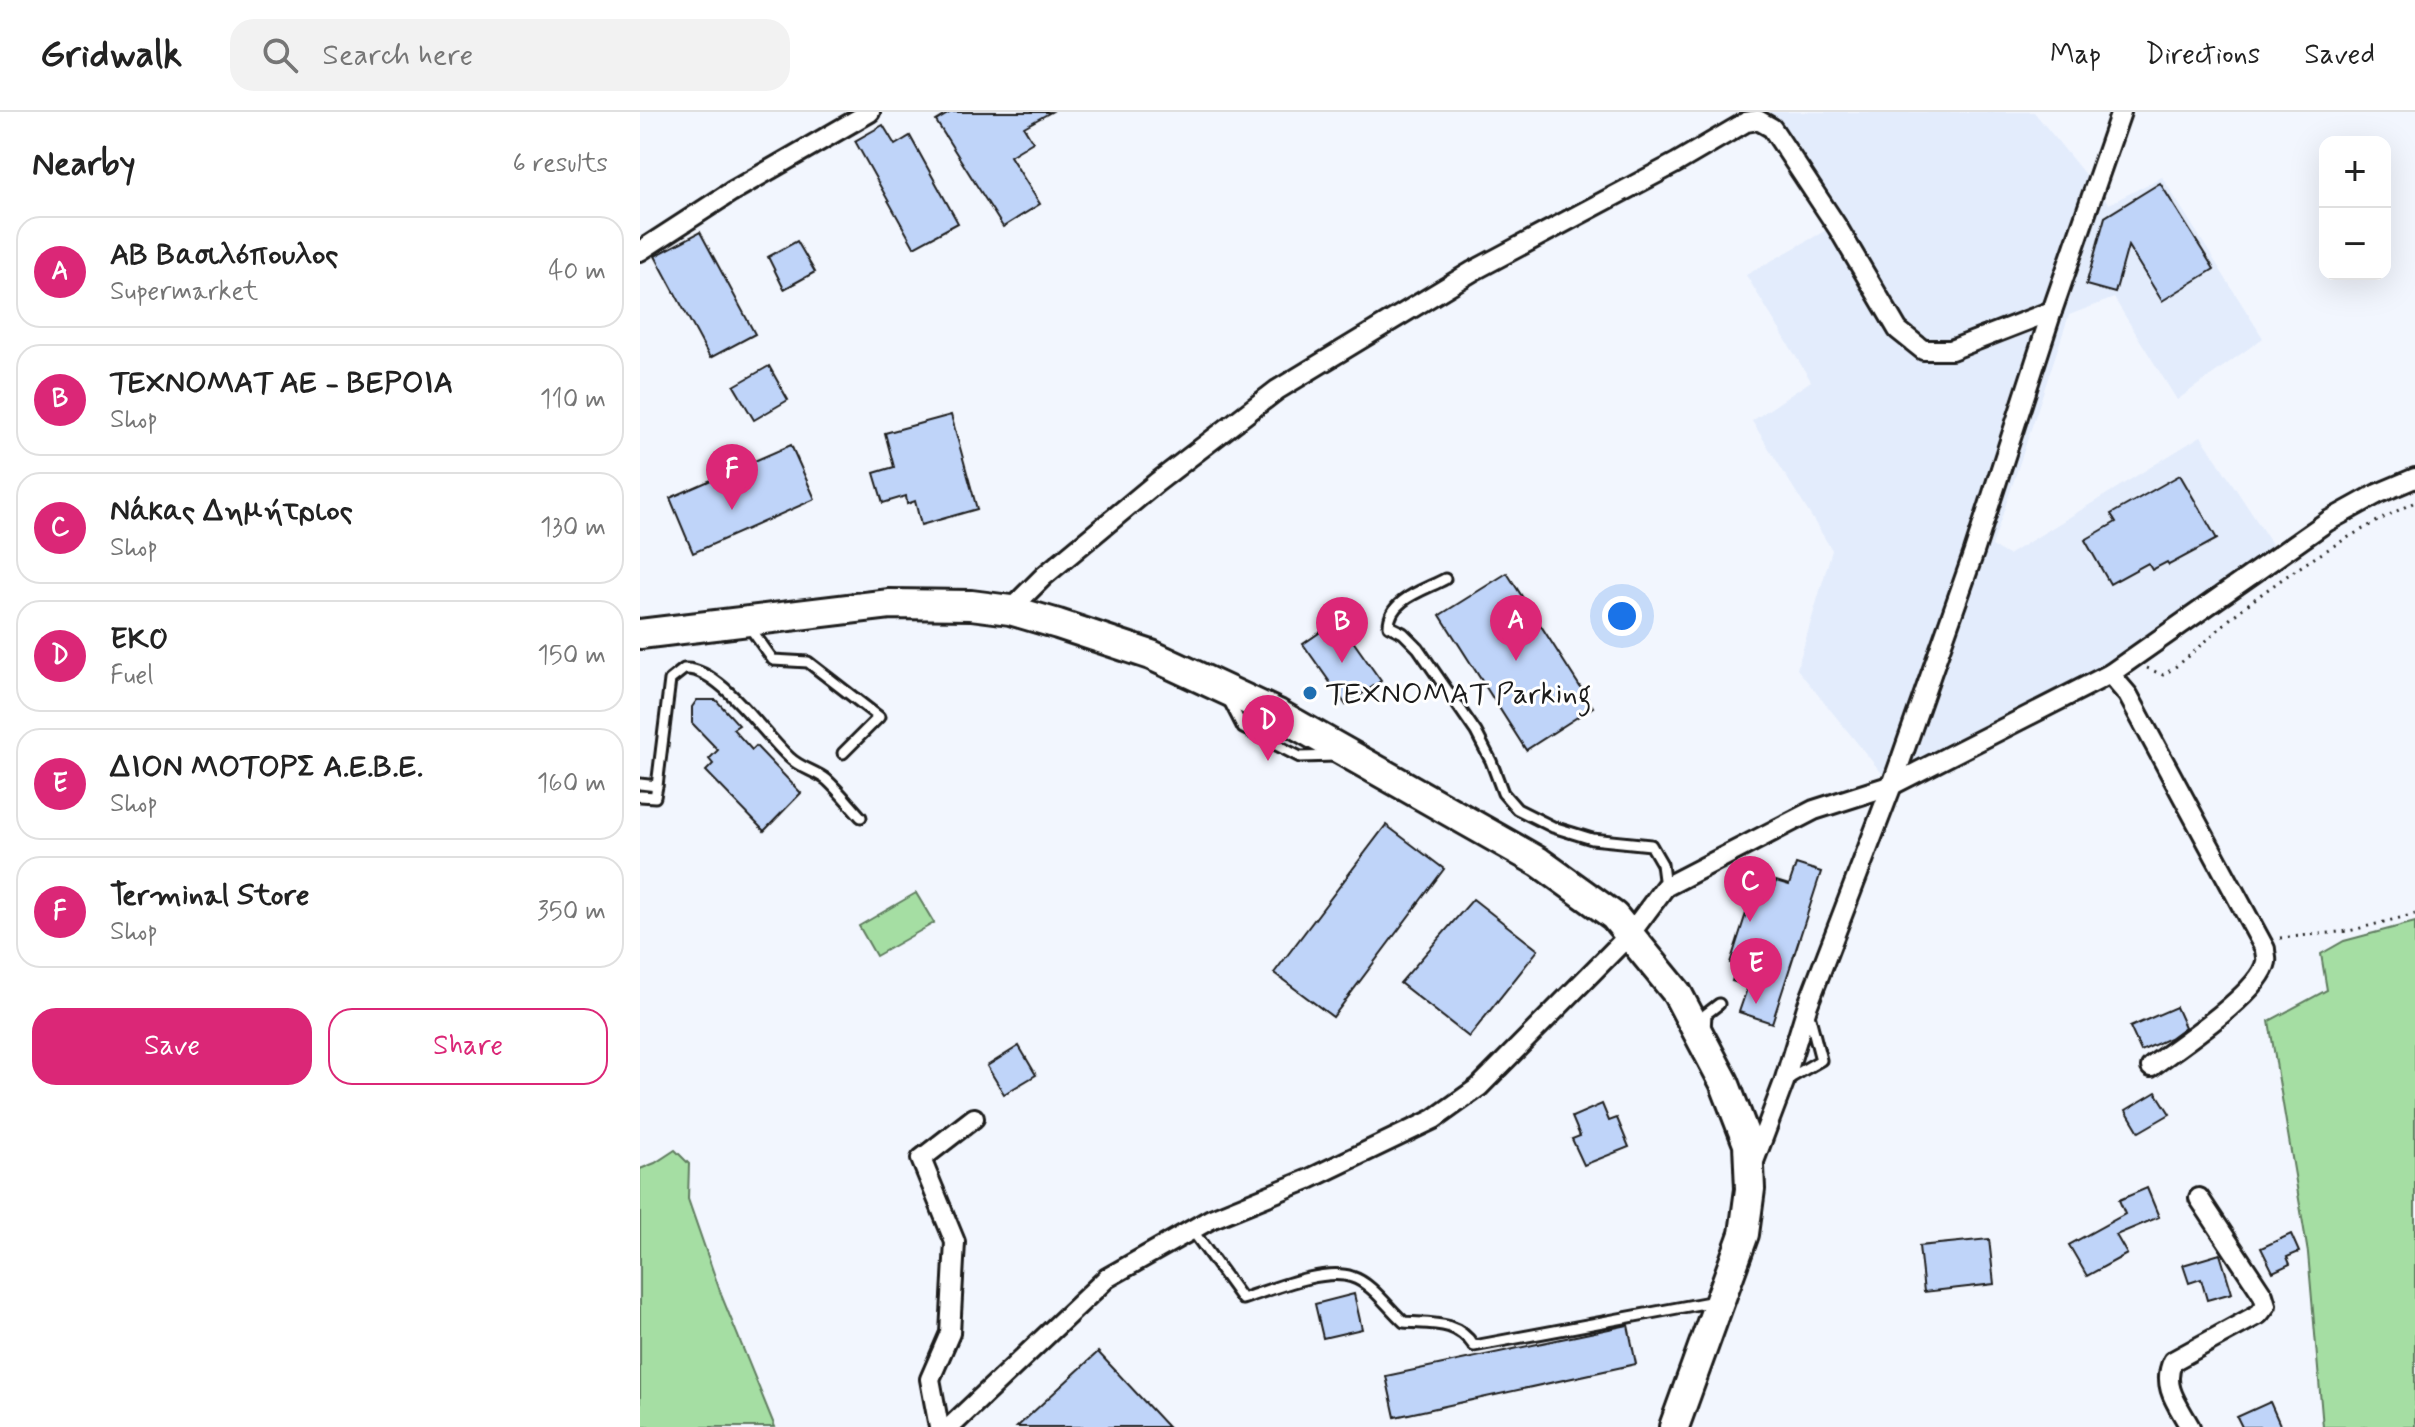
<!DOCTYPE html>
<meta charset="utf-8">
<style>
body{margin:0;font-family:Mynerve,sans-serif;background:#f2f2f2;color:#222}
.controls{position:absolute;right:24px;top:24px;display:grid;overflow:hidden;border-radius:16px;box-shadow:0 8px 32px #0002}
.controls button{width:72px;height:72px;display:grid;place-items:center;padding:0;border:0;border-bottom:2px solid #e0e0e0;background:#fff;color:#222;font:40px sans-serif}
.you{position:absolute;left:982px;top:504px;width:28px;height:28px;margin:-20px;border:6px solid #fff;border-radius:50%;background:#1a73e8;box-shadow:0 0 0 12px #1a73e833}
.badge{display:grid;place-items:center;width:52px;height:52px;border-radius:50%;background:#db2777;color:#fff;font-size:26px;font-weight:700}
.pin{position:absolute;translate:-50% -66px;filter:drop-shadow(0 2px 4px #0008)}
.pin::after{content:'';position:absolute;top:42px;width:28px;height:24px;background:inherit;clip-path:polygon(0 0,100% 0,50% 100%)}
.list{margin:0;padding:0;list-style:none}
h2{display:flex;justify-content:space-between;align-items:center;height:104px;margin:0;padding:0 32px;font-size:34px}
h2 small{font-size:26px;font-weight:400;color:#767676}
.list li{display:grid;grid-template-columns:52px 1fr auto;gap:24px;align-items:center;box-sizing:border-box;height:112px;margin:0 16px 16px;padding:0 16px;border:2px solid #e0e0e0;border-radius:24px}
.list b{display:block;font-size:30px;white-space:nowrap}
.list p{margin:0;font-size:26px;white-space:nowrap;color:#767676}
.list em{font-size:26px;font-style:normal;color:#767676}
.actions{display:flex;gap:16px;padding:24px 32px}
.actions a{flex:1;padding:18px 0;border:2px solid #db2777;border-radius:24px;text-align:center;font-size:28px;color:#db2777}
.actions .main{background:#db2777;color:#fff}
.icon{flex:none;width:44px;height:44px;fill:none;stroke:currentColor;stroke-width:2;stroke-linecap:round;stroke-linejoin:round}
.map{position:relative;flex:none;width:1775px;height:1315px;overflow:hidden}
header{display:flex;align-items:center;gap:48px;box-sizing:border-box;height:112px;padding:0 40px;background:#fff;border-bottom:2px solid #e0e0e0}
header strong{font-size:38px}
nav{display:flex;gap:44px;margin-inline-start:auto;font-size:28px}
.search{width:560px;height:72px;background:#f2f2f2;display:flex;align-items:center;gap:20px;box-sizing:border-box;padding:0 28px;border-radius:24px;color:#767676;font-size:30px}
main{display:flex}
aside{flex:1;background:#fff}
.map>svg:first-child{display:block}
</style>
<header>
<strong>Gridwalk</strong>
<div class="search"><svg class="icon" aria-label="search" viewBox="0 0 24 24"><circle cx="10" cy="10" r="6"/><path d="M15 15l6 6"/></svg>Search here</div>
<nav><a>Map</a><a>Directions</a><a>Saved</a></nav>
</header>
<main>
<aside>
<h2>Nearby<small>6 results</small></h2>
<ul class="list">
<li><span class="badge">A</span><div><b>ΑΒ Βασιλόπουλος</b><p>Supermarket</p></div><em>40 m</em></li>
<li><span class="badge">B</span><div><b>ΤΕΧΝΟΜΑΤ ΑΕ - ΒΕΡΟΙΑ</b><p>Shop</p></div><em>110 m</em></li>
<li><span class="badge">C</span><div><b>Νάκας Δημήτριος</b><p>Shop</p></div><em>130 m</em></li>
<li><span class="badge">D</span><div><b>EKO</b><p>Fuel</p></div><em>150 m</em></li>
<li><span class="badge">E</span><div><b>ΔΙΟΝ ΜΟΤΟΡΣ Α.Ε.Β.Ε.</b><p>Shop</p></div><em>160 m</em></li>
<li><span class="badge">F</span><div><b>Terminal Store</b><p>Shop</p></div><em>350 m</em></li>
</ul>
<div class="actions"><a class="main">Save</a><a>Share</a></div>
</aside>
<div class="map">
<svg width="1775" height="1315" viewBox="0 0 1775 1315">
<rect width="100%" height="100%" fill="#f2f6fe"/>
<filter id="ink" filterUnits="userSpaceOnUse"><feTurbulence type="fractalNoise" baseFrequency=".0125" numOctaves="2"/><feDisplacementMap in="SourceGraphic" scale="16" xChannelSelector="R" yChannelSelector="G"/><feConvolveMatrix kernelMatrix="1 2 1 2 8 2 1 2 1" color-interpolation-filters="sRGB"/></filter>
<g filter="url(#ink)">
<path fill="#e3ecfc" d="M1130,0H1394L1469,92L1522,65L1623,226L1537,288L1474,186L1429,203L1352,434L1368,443L1561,324L1643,449L1490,563L1258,681L1157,557L1192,438L1112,309L1171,269L1106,163L1190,116Z"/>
<g fill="#a5dea3" stroke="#607d60" stroke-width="2">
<path d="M276,781L294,811L236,844L219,814Z"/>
<path d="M1775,810V1315H1683L1668,1141L1629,909L1687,878L1681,842L1704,829Z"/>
<path d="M35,1038L49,1052L48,1087L82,1185L135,1315H0V1057L15,1051Z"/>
</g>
<g fill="#bfd4f9" stroke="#1c1c1c" stroke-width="2">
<path d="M311,0H411L384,15L393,30L370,44L400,92L363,115L296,9Z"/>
<path d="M243,13L255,33L270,24L318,111L274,135L215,29Z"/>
<path d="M1520,71L1574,157L1522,189L1488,134L1475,181L1446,173L1465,105Z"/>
<path d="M60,120L115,222L70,246L15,144Z"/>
<path d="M157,129L175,160L144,177L128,145Z"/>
<path d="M129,254L148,288L114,308L94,274Z"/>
<path d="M311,303L337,397L281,413L275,389L267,392L266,384L243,391L234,361L254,355L245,321Z"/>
<path d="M151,333L175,387L53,441L30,386Z"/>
<path d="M1540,363L1577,427L1529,453L1527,450L1512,458L1508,451L1470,472L1445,428L1476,410L1471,402Z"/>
<path d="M867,461L953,595L886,638L800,503Z"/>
<path d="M698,508L741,569L706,593L663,532Z"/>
<path d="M57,588H76L99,613L93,617L112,638L116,634L161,681L124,719L66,659L73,652L69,647L78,638L52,611V595Z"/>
<path d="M746,713L804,757L693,905L634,861Z"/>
<path d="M1156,752L1181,760L1132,911L1099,900L1108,874L1092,869L1097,853L1090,851L1110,789L1118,792L1123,778L1132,781L1136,769L1149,773Z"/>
<path d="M833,787L898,838L829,925L760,871Z"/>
<path d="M1536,895L1545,915L1530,926L1501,939L1490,915Z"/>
<path d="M379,934L396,963L364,982L347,954Z"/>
<path d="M1516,980L1530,1002L1499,1020L1486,998Z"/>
<path d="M962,992L969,1009L977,1006L989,1035L944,1053L932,1027L940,1024L932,1005Z"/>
<path d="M1507,1076L1519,1105L1476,1123L1487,1142L1447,1164L1429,1133L1485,1102L1479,1088Z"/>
<path d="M1651,1122L1659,1140L1647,1145L1650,1152L1633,1160L1621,1136Z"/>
<path d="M1349,1127L1354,1172L1284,1180L1279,1134Z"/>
<path d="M1580,1142L1592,1181L1567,1188L1561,1167L1549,1171L1543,1153Z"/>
<path d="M714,1182L722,1217L683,1226L675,1192Z"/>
<path d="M988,1213L996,1252L755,1305L746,1264Z"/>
<path d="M458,1240L528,1315H377Z"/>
<path d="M1630,1290L1641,1315H1602L1597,1305Z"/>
</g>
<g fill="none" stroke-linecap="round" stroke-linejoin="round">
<g stroke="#1c1c1c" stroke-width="15">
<g id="lane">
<path d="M805,467C785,478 749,487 749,514L763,521L778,536L836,620L851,649L863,681L877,697L913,715L952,727L1011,733L1022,752L1025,775"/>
<path d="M108,513L133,548L168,550L239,605L203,641"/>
<path d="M588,587L603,616L660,645L696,644"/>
<path d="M0,672L17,674L15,685L0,684"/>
<path d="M17,674L30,568L44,557C79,554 124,623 150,646C160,656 176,659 187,668C199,679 210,693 221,705"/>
<path d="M1065,918L1066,902L1079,892"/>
<path d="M1148,967L1181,948L1168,898"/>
<path d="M552,1118L602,1187C630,1178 684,1155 712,1165C732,1171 749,1197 764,1210C792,1212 817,1208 834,1234L1075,1189"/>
</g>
</g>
<g stroke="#1c1c1c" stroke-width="24">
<g id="street">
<path d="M0,139L91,80L230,0"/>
<path d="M370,498L404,464L516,371L637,278L833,159L1036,51L1106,10L1118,8L1132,16L1198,116L1258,218L1283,238H1311L1412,199"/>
<path d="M1470,562L1488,583L1625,837C1625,842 1627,846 1626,850C1620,881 1537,935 1511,955"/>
<path d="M1113,1052L1144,970L1167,895L1252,673L1334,440L1412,199L1481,0"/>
<path d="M299,1315L290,1267L310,1221L315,1130L281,1047L334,1006"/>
<path d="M310,1315L467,1166L571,1107L669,1067L794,1007L839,975L990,822L1025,775L1174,698L1252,673L1470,562L1688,409L1737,382L1775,366"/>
<path d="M1550,1315C1538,1293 1521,1274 1533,1249L1619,1202L1626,1193L1623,1183L1559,1086"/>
</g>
</g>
<g stroke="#1c1c1c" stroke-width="34">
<path id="primary" d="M0,522L250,492L331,493L370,498L418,512L511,543L638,602L899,750L974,804L1037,881L1084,970L1108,1032L1110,1077L1104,1122L1034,1315"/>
</g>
<g stroke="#1c1c1c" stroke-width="3" stroke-dasharray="2 6" stroke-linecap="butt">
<path d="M1507,556L1523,563C1551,546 1573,521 1598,500C1652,457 1713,420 1775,390"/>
<path d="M1640,826L1709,819L1775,802"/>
</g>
<use href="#lane" stroke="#fff" stroke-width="9"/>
<use href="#street" stroke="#fff" stroke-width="18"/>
<use href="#primary" stroke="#fff" stroke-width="28"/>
</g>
</g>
<circle fill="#1f6fb2" stroke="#fff" stroke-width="3" cx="670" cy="581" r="8"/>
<g text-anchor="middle" stroke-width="6" stroke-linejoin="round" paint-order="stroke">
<g font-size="30" fill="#1c1c1c" stroke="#fff" text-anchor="start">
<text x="686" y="591">ΤΕΧΝΟΜΑΤ Parking</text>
</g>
</g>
</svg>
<div class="controls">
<button>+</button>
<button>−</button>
</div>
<div class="you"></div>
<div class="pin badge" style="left:876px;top:549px">A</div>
<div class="pin badge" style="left:702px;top:551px">B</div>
<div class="pin badge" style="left:1110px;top:810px">C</div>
<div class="pin badge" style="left:628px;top:649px">D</div>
<div class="pin badge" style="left:1116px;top:892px">E</div>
<div class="pin badge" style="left:92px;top:398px">F</div>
</div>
</main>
